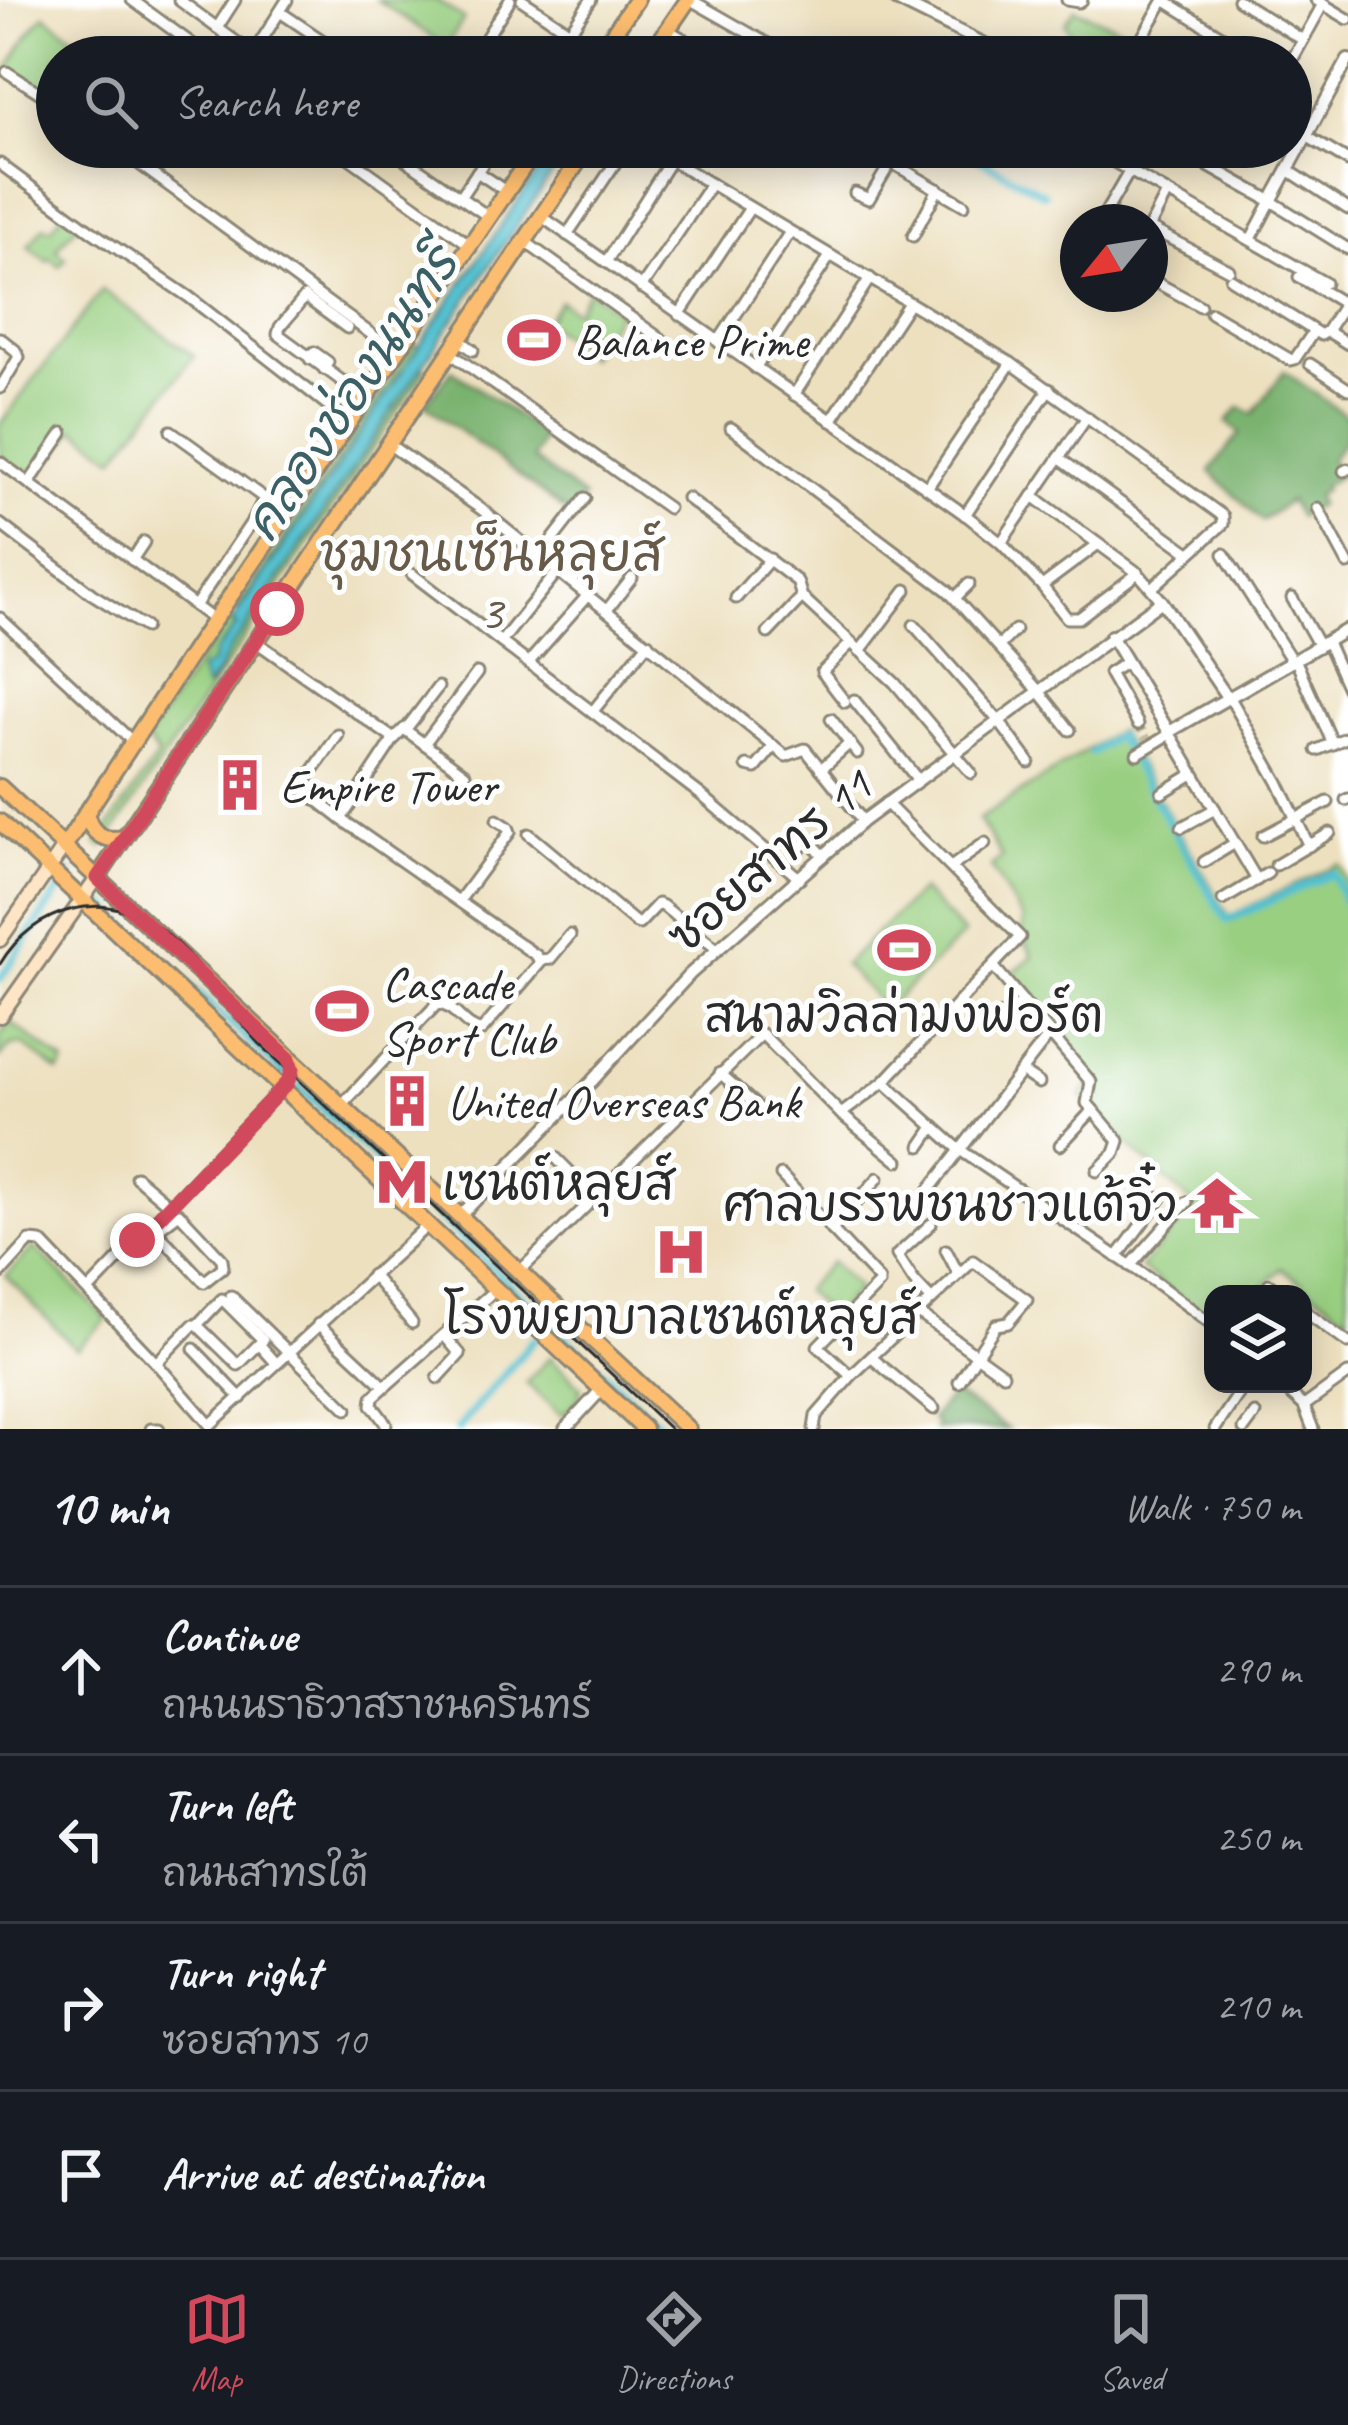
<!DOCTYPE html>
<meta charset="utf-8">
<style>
body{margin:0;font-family:Caveat,"Playpen Sans Thai",sans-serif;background:#20242c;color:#f1f3f6}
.controls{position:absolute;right:36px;bottom:36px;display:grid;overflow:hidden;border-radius:24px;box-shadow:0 6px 30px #0003}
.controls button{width:108px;height:108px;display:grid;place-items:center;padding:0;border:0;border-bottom:3px solid #363941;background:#171b24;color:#f1f3f6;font:60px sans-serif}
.compass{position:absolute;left:1060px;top:204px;width:108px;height:108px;border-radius:50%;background:#171b24;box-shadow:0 6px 30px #0003;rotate:240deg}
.stop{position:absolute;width:36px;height:36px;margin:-27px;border:9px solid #d1495b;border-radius:50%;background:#fff}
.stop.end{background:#d1495b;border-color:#fff;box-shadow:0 3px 12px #0008}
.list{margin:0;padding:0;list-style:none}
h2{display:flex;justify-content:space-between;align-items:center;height:156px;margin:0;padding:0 48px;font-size:51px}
h2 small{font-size:39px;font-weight:400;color:#9ea1a6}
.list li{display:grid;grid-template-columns:78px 1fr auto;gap:36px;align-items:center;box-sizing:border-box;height:168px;padding:0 48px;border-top:3px solid #363941}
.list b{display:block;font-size:45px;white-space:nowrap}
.list p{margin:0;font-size:39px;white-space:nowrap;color:#9ea1a6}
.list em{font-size:39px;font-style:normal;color:#9ea1a6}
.icon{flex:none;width:66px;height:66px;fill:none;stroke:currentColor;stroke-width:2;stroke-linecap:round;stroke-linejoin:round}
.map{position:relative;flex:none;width:1348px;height:1429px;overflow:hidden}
.search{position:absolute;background:#171b24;box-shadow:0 6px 30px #0003;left:36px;right:36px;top:36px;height:132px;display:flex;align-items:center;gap:30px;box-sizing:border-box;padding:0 42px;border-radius:66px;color:#9ea1a6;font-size:45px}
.sheet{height:828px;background:#171b24}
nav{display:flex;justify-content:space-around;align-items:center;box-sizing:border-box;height:168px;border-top:3px solid #363941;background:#171b24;font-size:33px;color:#9ea1a6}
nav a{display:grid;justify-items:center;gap:6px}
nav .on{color:#d1495b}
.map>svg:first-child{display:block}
</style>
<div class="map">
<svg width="1348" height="1429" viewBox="0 0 1348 1429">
<rect width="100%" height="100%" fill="#fff"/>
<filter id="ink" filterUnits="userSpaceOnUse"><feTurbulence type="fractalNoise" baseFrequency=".00833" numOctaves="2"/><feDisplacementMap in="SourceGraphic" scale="24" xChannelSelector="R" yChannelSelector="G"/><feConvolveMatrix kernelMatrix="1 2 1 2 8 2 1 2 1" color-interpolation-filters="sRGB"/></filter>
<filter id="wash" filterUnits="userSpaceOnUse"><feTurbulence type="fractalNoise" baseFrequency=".004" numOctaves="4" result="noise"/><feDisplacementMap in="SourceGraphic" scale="48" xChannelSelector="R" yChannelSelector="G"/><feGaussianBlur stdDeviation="2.7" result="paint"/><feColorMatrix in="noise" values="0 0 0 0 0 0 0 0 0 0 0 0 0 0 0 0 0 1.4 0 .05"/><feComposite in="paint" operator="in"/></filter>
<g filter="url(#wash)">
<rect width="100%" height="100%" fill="#ede0bf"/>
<g fill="#99cf81" stroke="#627d56" stroke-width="3">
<path d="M377,0H436L464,19L446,46Z"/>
<path d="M1075,9L1120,28L1112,42L1127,51L1124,57H1068L1076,43L1065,23Z"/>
<path d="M44,15L103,57H57V101L8,68L27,36Z"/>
<path d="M64,212L79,223L56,249L66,259L59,266L50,258L47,261L28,246L44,226L51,229Z"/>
<path d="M102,290L194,356L115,458L75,429L35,481L0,458V424Z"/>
<path d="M589,290L619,312L588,357L582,349L544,323L560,301L575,311Z"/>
<path d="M414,344L419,347L239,611L236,609Z"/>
<path d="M422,366L426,369L103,848L97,844L158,755L146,740L227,619L242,629L245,628Z"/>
<path d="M1118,730L1229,916L1339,864L1348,885V1317L1282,1268L1256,1294H1213V1322L1140,1268L1195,1206L1119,1136L1081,1097L1092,1080L1006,978L1033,956L1021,935L1023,920L991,867L1002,858L979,819Z"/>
<path d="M921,890L964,934L886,1009L844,965Z"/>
<path d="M10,1022L65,1063L59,1072L22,1044L10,1046L0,1058V1037Z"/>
<path d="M34,1247L107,1319L76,1349L6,1276Z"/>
<path d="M831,1262L858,1289L830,1317L804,1290Z"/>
<path d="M550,1357L581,1387L579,1399L562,1416L526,1383Z"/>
</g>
<g fill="#7ab26f" stroke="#526e4d" stroke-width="3">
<path d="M452,370L544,435L533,459L584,498L569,514L425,404Z"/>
<path d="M1284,371L1348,417V436L1330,460L1342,475L1323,486L1324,490L1316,496L1319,505L1298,517L1289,501L1262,521L1210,471L1240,433L1227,422L1240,407L1253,414Z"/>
<path d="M953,1393L1008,1429H934L937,1425L931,1419Z"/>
</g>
<path fill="#55c1d0" stroke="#40767e" stroke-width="3" d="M554,147H570L240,636C223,654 221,673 206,688L199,670L211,664L215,652L236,626L232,622Z"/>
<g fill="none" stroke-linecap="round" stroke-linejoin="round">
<g stroke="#55c1d0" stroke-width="8">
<path d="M957,147L1044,194"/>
<path d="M1092,752L1117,735L1227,920L1333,873L1348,909"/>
<path d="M93,893L285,1075"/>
<path d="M0,979L71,873"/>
<path d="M299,1087L664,1429"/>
<path d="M458,1429L535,1338"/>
</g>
</g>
</g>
<g filter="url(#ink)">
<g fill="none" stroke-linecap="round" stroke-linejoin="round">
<path stroke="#c6bca1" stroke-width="9" stroke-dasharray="9 4.5" stroke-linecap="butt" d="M1138,724L1151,746"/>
<g stroke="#8c8675" stroke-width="15">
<g id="minor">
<path d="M132,0L210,57"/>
<path d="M179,0L257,57"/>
<path d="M522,0L570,32"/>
<path d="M691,0L791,57"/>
<path d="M1067,0L1079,2L1082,0"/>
<path d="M1164,0L1255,57"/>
<path d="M1238,0L1303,40"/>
<path d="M1316,0L1348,19"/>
<path d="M280,12L347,57"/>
<path d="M217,28L235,0"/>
<path d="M668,30L714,57"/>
<path d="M1139,43L1167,57"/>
<path d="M253,54L287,0"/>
<path d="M474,57L510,0"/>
<path d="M553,57L591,0"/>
<path d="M1131,57L1164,0"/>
<path d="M1291,62L1323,4"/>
<path d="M7,72L57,104"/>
<path d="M1291,127L1348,161"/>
<path d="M116,147L397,353"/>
<path d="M334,147L470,245"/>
<path d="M387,147L489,217"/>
<path d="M649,147L1011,363L1223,516V524L1152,588"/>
<path d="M865,147L964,205"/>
<path d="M1088,147L1325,283"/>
<path d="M1200,161L1209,147"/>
<path d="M0,164L91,231L189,297L348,421"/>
<path d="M1288,170L1348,209"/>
<path d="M477,172L507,192"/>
<path d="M855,193L869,199L891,162"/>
<path d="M461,196L494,147"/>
<path d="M541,216L967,516L1001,543L1042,586L1067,618H1079L1138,573"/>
<path d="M1100,222L1129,172"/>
<path d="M1150,226L1167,193"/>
<path d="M1150,228L1229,270"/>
<path d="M567,235L626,147"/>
<path d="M913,236L938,189"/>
<path d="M1251,239L1271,201L1348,249"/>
<path d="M524,241L672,347"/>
<path d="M606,262L670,161"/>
<path d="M1299,277L1348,306"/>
<path d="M1150,279L1200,306"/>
<path d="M1231,279L1321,335L1327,331L1344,304"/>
<path d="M641,288L711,184"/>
<path d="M1211,313L1291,360L1295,359L1314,331"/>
<path d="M679,315L750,208"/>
<path d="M347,328L305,297L280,327L278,334L342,381L361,385L370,391"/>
<path d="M1327,331L1348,344"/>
<path d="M0,338L15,350L19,357L0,388"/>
<path d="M458,339L473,350"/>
<path d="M718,342L790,232"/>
<path d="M449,352L668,508"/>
<path d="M310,359L314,352L328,362L324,369"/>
<path d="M1310,364L1348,389"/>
<path d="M755,368L830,256"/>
<path d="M794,395L870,278"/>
<path d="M831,421L909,303"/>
<path d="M731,428L948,591L1039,691L1070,730"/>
<path d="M171,431L264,498L255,517L195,606"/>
<path d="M387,443L481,509L786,756L805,749L863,821"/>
<path d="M1059,458L1188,552"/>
<path d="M0,462L214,620"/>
<path d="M1344,471L1348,469"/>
<path d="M29,483L63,433"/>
<path d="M927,488L1011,363"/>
<path d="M1033,496L1138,573L1162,601"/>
<path d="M687,498L797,581L802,597L895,683L971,773"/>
<path d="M1318,508L1348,564"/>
<path d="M965,515L1049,389"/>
<path d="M0,524L92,594L145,627"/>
<path d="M1001,543L1087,417"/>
<path d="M1224,554L1292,661"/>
<path d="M540,556L585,498"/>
<path d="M132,560L144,542"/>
<path d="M412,574L700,794L800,879"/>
<path d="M572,582L592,558"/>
<path d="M1042,586L1097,545"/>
<path d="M736,598L770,559"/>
<path d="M955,598L969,584"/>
<path d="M1292,598L1319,646"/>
<path d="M607,610L632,578"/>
<path d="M0,618L132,741"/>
<path d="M914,625L998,720L1029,762"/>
<path d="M768,633L802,597"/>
<path d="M255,641L394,739"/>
<path d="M501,642L558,571"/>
<path d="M1327,642L1348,689"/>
<path d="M999,646L1015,630"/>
<path d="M860,651L906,590"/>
<path d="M1295,659L1333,744"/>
<path d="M529,662L588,595"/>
<path d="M1127,662L1109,673L1138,724"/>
<path d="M1229,696L1278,782L1309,846"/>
<path d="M854,700L918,780"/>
<path d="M845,702L822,672L851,643"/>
<path d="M593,711L648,643"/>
<path d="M831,719L857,753"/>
<path d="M406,729L438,687"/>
<path d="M1169,732L1257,880"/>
<path d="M338,735L307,779L304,790L341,819"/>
<path d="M424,744L477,673"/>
<path d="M1317,750L1348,737"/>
<path d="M1137,754L1170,734"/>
<path d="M747,766L756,768L774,746"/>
<path d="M821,769L850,743"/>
<path d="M1162,793L1193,774"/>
<path d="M1346,800L1348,799"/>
<path d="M1182,827L1215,809"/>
<path d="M529,834L636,923L639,924L658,904L663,906L717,949"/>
<path d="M1263,836L1328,802"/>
<path d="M796,851L809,840L824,856"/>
<path d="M1204,862L1235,843"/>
<path d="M1276,865L1330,833"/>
<path d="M951,867L985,843"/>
<path d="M1223,900L1268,873"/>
<path d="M459,901L510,832L508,827L497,820"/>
<path d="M540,960L550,959L570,935"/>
<path d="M994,967L1091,1082L1087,1103L1119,1141L1115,1153L1097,1171"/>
<path d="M994,1017L1011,1011L1023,1002"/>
<path d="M1021,1071L1039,1083"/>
<path d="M720,1073L761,1110"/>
<path d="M884,1082L960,1150L1159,1285L1213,1325"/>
<path d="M342,1105L437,1004C455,1004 464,1029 482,1030L540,963L537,956L341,819L394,739L404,729L465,774"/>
<path d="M728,1113L744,1095"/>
<path d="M841,1114L884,1082L1020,937L886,803"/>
<path d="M1060,1145L1093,1110"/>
<path d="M921,1146L934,1127"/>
<path d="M556,1158L595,1197"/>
<path d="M781,1175L879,1280V1284L818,1346L851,1376"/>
<path d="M136,1177L169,1205"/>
<path d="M929,1190L1050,1034"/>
<path d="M152,1226L160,1235L204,1282L223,1267L222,1259L179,1213L156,1231"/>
<path d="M832,1230L878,1178"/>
<path d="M946,1250L958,1273"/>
<path d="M1117,1257L1161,1198"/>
<path d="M1130,1266L1187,1202"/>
<path d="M520,1271L762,1034L841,1114L898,1161"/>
<path d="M0,1274L30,1241L41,1242L156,1363L210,1425L429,1224"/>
<path d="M372,1275L412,1323"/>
<path d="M1269,1284L1282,1294"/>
<path d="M89,1290L282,1088"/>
<path d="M231,1296L347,1409"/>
<path d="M931,1299L914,1281L897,1255L931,1224"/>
<path d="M1303,1310L1348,1343"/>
<path d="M917,1312L1003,1374"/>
<path d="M318,1324L380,1382"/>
<path d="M259,1344L263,1340L222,1299L197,1325L238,1365L259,1344L276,1363"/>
<path d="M194,1349L241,1398"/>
<path d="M872,1358L934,1409"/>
<path d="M156,1363L193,1325"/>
<path d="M438,1378L460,1354L444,1335"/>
<path d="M1280,1384L1304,1406L1313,1429"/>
<path d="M1304,1406L1348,1374"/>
<path d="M386,1424L372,1405L373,1397L497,1288"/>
<path d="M151,1429H159"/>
<path d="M814,1429L816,1416L851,1376L973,1261L1027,1300L1008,1323L996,1325L959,1382"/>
<path d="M1215,1429L1240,1392"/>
<path d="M1244,1429L1255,1414"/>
</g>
</g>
<g stroke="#8c8675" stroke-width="16">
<g id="tertiary">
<path d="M896,0L1011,57"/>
<path d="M1175,147L1271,201L1348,60"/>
<path d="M1111,636L1169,732L1348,629"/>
<path d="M461,1215L592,1081L690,974L863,821L1162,601L1227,697"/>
<path d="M565,1429L602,1389"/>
</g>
</g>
<g stroke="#8c8675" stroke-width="18">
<g id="secondary">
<path d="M0,940L64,847"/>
<path d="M0,1016L98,877"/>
</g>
</g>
<g stroke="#8c8675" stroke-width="20">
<g id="primary">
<path d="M597,57L636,0"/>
<path d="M649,57L688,0"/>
<path d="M0,787L688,1429"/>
<path d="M86,812C90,832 102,842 122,838"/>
<path d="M0,822L644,1429"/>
<path d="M64,847L197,645L537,147"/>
<path d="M98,877L588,147"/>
</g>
</g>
<use href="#minor" stroke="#fff" stroke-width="9"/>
<use href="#tertiary" stroke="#fff" stroke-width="10"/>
<use href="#secondary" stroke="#fee5c5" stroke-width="12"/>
<use href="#primary" stroke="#fcbd6f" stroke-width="14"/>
<path stroke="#2b2b2b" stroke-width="3" d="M0,964C17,936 41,917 73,909C165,888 208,989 260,1044L670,1429"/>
</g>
</g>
<g fill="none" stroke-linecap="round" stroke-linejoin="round" filter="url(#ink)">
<path stroke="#d1495b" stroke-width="15" d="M137,1240L287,1083L292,1070L289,1059L98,878L277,609"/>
</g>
<defs>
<g id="stadium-bare" transform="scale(4.14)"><path d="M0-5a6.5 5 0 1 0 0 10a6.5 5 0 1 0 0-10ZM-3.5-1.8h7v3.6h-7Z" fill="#d1495b" stroke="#fff" stroke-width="2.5" paint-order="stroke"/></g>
<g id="building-bare" transform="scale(4.14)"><path d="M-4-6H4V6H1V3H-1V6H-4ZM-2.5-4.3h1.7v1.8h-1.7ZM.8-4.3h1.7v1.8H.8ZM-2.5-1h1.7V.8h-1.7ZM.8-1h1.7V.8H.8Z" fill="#d1495b" stroke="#fff" stroke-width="2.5" paint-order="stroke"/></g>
<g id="metro-bare" transform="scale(4.14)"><path d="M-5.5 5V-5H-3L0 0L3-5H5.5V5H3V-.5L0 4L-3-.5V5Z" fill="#d1495b" stroke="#fff" stroke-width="2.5" paint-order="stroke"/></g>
<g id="temple-bare" transform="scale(4.14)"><path d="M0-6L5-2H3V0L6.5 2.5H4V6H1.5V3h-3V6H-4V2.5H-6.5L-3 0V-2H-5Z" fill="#d1495b" stroke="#fff" stroke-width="2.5" paint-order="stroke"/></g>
<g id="hospital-bare" transform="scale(4.14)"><path d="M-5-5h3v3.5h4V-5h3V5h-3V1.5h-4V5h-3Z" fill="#d1495b" stroke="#fff" stroke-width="2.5" paint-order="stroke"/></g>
</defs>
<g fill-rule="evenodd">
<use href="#stadium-bare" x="534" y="340"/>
<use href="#building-bare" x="240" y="785"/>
<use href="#stadium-bare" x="904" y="950"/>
<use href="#stadium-bare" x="342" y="1011"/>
<use href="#building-bare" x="407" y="1101"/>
<use href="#metro-bare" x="402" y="1182"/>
<use href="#temple-bare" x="1217" y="1203"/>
<use href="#hospital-bare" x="681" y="1252"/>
</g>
<g text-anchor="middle" stroke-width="10" stroke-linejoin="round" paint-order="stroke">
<g font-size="48" fill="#2b2b2b" stroke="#fff" text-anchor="start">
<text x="574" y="357">Balance Prime</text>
<text x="280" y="802">Empire Tower</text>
<text x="382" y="1000">Cascade<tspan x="382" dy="55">Sport Club</tspan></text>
<text x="904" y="1031" text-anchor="middle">สนามวิลล่ามงฟอร์ต</text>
<text x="447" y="1118">United Overseas Bank</text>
<text x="442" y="1199">เซนต์หลุยส์</text>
<text x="1177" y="1220" text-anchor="end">ศาลบรรพชนชาวแต้จิ๋ว</text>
<text x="681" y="1333" text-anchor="middle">โรงพยาบาลเซนต์หลุยส์</text>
</g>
<g font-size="48" fill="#2b2b2b" stroke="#fff">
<text transform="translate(769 860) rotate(-41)" y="17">ซอยสาทร 11</text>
</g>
<g font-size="51" font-style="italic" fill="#3a6065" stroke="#fff">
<text transform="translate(350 393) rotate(-56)" y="18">คลองช่องนนทรี</text>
</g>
<g font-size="51" fill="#675a48" stroke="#fff">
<text x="491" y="570">ชุมชนเซ็นหลุยส์<tspan x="491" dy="59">3</tspan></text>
</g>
</g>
</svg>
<div class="controls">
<button><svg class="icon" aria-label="layers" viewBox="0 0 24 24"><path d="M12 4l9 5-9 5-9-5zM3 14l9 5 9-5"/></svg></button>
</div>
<svg class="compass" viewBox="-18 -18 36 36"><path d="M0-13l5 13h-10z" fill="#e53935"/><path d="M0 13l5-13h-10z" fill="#9ea1a6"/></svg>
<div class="stop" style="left:277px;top:609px"></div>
<div class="stop end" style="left:137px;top:1240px"></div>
<div class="search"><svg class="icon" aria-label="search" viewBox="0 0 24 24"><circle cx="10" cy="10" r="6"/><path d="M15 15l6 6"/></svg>Search here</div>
</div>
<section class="sheet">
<h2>10 min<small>Walk · 750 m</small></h2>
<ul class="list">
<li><svg class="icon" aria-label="ahead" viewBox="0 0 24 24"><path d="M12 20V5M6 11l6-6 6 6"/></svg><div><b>Continue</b><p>ถนนนราธิวาสราชนครินทร์</p></div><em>290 m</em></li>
<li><svg class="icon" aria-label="left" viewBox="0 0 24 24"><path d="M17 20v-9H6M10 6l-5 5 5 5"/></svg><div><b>Turn left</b><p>ถนนสาทรใต้</p></div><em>250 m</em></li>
<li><svg class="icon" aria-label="right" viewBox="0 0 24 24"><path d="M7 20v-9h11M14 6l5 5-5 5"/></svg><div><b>Turn right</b><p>ซอยสาทร 10</p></div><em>210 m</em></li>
<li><svg class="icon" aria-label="arrive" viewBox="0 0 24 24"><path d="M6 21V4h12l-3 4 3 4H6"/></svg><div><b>Arrive at destination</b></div></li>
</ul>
</section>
<nav>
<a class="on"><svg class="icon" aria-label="map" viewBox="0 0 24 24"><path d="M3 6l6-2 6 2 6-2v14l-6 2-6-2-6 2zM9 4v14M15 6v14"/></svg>Map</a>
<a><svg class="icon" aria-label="directions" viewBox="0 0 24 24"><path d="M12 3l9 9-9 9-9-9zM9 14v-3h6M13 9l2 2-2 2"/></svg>Directions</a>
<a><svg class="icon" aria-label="saved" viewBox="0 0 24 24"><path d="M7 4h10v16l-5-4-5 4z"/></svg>Saved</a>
</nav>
